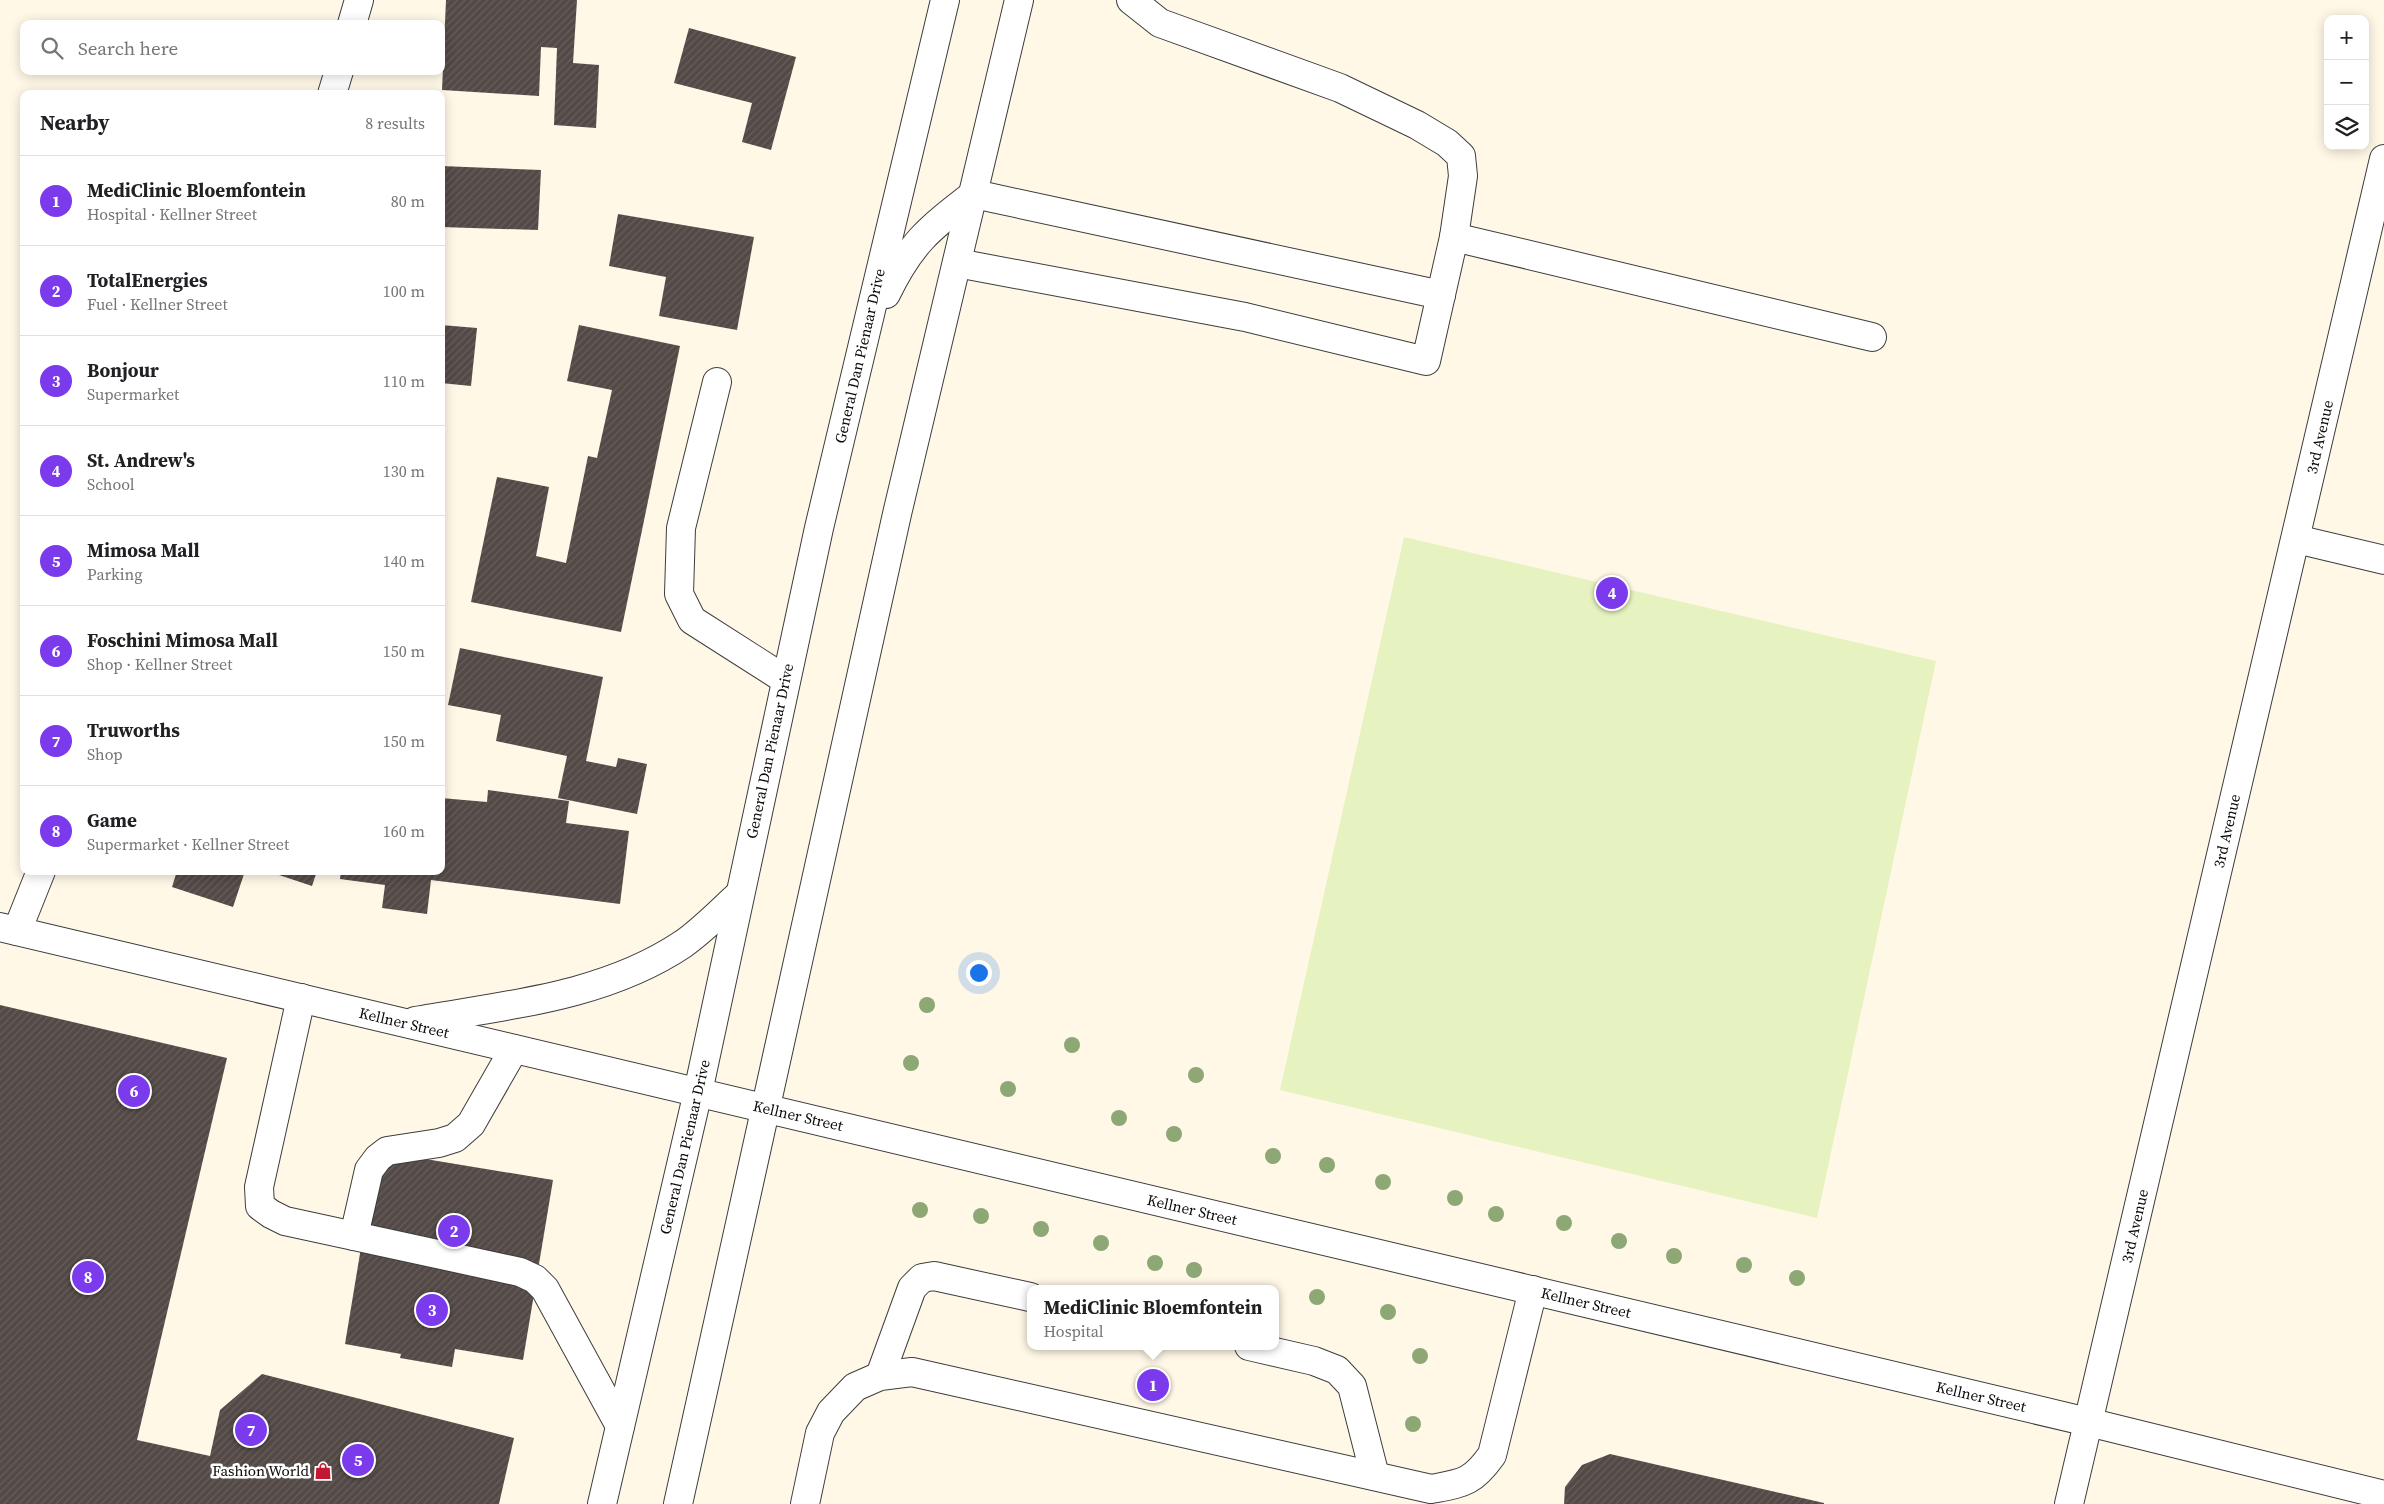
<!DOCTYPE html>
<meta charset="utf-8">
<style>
body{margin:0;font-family:"Source Serif 4",serif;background:#f6f6f6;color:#202124}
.controls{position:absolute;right:15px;top:15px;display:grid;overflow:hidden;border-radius:10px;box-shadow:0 2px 12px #0003}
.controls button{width:45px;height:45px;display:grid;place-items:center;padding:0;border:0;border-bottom:1px solid #e0e0e0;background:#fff;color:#202124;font:25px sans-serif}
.you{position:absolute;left:978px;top:972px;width:18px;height:18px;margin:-12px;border:4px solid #fff;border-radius:50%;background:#1a73e8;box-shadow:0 0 0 8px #1a73e833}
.badge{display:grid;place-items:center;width:32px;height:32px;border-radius:50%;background:#7c3aed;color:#fff;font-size:16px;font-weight:700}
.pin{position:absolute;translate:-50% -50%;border:2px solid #fff;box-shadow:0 1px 5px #0006}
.popup{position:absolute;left:1027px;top:1285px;width:252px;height:65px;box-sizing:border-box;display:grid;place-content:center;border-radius:10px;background:#fff;filter:drop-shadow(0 1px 4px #0005);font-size:16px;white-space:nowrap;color:#757577}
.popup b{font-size:19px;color:#202124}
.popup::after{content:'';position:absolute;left:50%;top:100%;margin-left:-10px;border:10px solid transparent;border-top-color:#fff}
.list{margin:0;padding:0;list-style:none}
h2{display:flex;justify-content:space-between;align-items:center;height:65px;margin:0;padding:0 20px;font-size:21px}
h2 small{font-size:16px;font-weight:400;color:#757577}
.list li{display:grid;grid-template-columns:32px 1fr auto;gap:15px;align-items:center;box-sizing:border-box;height:90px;padding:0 20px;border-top:1px solid #e0e0e0}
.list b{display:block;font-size:19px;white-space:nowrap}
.list p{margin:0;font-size:16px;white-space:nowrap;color:#757577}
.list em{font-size:16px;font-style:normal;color:#757577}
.icon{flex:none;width:28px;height:28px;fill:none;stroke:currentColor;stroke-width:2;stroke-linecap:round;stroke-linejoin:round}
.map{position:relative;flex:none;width:2384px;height:1504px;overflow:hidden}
.search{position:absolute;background:#fff;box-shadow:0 2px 12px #0003;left:20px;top:20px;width:425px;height:55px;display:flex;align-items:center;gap:12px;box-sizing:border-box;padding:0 18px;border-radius:10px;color:#757577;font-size:19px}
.panel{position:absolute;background:#fff;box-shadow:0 2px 12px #0003;left:20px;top:90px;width:425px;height:785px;border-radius:10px}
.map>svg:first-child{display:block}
</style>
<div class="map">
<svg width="2384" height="1504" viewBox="0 0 2384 1504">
<defs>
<pattern id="building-hatch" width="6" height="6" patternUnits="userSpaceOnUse" patternTransform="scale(1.25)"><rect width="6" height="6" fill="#534946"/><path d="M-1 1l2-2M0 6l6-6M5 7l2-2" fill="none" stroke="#675f5c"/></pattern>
</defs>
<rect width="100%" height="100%" fill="#fff8e7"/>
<path fill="#e6f2c0" d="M1404,537L1936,661L1817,1218L1280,1090Z"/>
<g fill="url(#building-hatch)">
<path d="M446,0H577L573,63L599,65L596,128L554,125L557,48L541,47L539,96L442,90Z"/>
<path d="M689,28L796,57L771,150L742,142L752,103L674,83Z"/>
<path d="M441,166L541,170L538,230L441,227Z"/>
<path d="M618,214L754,237L737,330L659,316L666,277L609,266Z"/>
<path d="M441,325L477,328L471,386L441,383Z"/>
<path d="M579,325L680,346L621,632L471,602L497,477L549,487L536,556L566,563L588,456L597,458L612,390L567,381Z"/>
<path d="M460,648L603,677L586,761L616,767L618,758L647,764L637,814L558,798L567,756L496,741L501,715L448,705Z"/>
<path d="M488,790L569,801L566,823L629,831L620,904L431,880L427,914L382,908L385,885L340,879L341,871H441V798L487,802Z"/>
<path d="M177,871H245L233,907L172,887Z"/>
<path d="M267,871H317L312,886Z"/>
<path d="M0,1005L227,1058L137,1440L210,1456L220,1410L262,1374L514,1438L499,1504H0Z"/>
<path d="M377,1151L553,1180L523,1360L455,1349L452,1367L400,1358L401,1354L345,1344Z"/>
<path d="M1610,1454L1824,1503V1504H1564L1565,1487L1582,1465Z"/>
</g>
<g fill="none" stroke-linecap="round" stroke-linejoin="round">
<g stroke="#3d3d3d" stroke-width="30">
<g id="minor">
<path d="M352,24L359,0"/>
<path d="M332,94L339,71"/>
<path d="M1454,237L1872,337"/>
<path d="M957,263L1245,317L1426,361L1454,237L1463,176L1461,156L1447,143L1417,125L1340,88L1160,23L1131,0"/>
<path d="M886,294C911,242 930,228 974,194L1441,295"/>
<path d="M717,382L681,528L679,594L692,620L786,680"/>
<path d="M2296,539L2384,560"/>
<path d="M0,927L2088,1422L2384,1495"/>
<path d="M17,931L41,871"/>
<path d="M301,998L259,1187L260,1206L271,1214L285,1221L520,1272L535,1279L545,1289L620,1426"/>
<path d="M415,1021C506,1005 604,997 683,944C703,930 721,911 740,894"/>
<path d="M354,1236L369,1170L378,1158L387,1151L439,1143L455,1138L471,1124L514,1049"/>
<path d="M1249,1346L1314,1361L1337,1370L1352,1386L1375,1476"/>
<path d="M880,1376L912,1288L922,1278L934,1276L1030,1297"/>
<path d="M602,1504L698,1092L819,528L945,0"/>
<path d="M678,1504L897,514L1019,0"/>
<path d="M805,1504L820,1433L831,1412L855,1387L880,1376L912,1372L1431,1489C1463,1483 1472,1483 1492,1455L1533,1290"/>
<path d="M2069,1504L2384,159"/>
</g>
</g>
<use href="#minor" stroke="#fff" stroke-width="28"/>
</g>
<g fill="#8da775">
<circle cx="927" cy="1005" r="8"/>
<circle cx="1072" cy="1045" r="8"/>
<circle cx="911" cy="1063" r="8"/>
<circle cx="1196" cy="1075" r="8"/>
<circle cx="1008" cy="1089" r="8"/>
<circle cx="1119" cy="1118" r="8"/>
<circle cx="1174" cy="1134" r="8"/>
<circle cx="1273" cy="1156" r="8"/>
<circle cx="1327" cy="1165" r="8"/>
<circle cx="1383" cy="1182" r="8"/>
<circle cx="1455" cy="1198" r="8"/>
<circle cx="920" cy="1210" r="8"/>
<circle cx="1496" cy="1214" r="8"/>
<circle cx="981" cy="1216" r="8"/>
<circle cx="1564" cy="1223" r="8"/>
<circle cx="1041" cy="1229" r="8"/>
<circle cx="1619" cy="1241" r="8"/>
<circle cx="1101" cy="1243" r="8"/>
<circle cx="1674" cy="1256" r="8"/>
<circle cx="1155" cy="1263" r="8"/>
<circle cx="1744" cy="1265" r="8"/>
<circle cx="1194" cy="1270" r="8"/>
<circle cx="1797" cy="1278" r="8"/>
<circle cx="1317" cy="1297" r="8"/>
<circle cx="1388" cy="1312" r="8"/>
<circle cx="1420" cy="1356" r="8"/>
<circle cx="1413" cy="1424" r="8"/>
</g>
<defs>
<g id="shop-bare" transform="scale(1.35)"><path d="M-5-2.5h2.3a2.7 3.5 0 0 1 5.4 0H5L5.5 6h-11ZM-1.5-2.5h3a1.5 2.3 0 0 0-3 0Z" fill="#c31832" stroke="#fff" stroke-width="2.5" paint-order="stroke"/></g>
</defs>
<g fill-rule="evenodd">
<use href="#shop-bare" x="323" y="1471"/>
</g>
<g text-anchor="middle" stroke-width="5" stroke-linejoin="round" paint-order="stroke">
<g font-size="15" fill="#0a0a0a" stroke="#fff">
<text transform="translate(860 356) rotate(-77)" y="5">General Dan Pienaar Drive</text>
<text transform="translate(2320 437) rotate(-77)" y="5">3rd Avenue</text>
<text transform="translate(770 751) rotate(-78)" y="5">General Dan Pienaar Drive</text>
<text transform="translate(2227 831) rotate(-77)" y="5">3rd Avenue</text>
<text transform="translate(404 1023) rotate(13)" y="5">Kellner Street</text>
<text transform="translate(798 1116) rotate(13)" y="5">Kellner Street</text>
<text transform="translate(685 1147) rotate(-77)" y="5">General Dan Pienaar Drive</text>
<text transform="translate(1192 1210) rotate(13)" y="5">Kellner Street</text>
<text transform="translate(2135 1226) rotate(-77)" y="5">3rd Avenue</text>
<text transform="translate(1586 1303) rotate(13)" y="5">Kellner Street</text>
<text transform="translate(1981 1397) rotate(13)" y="5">Kellner Street</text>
</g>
<g font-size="15" fill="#0a0a0a" stroke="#fff" text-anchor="end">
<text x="309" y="1476">Fashion World</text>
</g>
</g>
</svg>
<div class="controls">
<button>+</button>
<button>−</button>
<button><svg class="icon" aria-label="layers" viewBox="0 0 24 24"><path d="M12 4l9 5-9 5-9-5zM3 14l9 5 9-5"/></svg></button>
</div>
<div class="you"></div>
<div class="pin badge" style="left:1153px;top:1385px">1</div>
<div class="popup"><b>MediClinic Bloemfontein</b>Hospital</div>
<div class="pin badge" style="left:454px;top:1231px">2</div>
<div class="pin badge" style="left:432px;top:1310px">3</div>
<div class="pin badge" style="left:1612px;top:593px">4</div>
<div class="pin badge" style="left:358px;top:1460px">5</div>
<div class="pin badge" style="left:134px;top:1091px">6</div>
<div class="pin badge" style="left:251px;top:1430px">7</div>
<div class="pin badge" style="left:88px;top:1277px">8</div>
<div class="search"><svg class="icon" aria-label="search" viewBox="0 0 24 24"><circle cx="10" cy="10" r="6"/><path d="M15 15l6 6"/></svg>Search here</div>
<section class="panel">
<h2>Nearby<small>8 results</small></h2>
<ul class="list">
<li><span class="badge">1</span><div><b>MediClinic Bloemfontein</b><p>Hospital · Kellner Street</p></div><em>80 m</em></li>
<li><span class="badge">2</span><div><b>TotalEnergies</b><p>Fuel · Kellner Street</p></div><em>100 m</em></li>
<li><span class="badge">3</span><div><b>Bonjour</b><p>Supermarket</p></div><em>110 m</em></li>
<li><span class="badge">4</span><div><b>St. Andrew's</b><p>School</p></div><em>130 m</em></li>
<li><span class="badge">5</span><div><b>Mimosa Mall</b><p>Parking</p></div><em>140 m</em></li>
<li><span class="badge">6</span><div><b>Foschini Mimosa Mall</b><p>Shop · Kellner Street</p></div><em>150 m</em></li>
<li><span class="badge">7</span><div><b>Truworths</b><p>Shop</p></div><em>150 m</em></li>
<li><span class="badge">8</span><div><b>Game</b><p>Supermarket · Kellner Street</p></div><em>160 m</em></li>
</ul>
</section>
</div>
